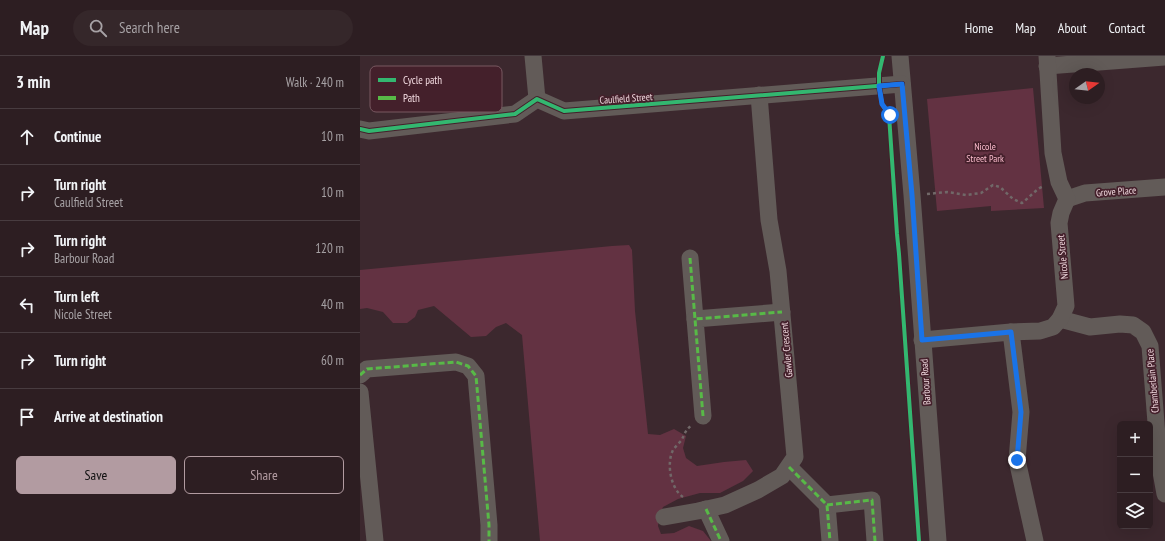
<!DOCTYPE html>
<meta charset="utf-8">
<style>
body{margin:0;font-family:"PT Sans Narrow",sans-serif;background:#35272a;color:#f1f3f6}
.controls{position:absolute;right:12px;bottom:12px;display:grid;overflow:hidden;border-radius:6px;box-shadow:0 4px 16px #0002}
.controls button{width:36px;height:36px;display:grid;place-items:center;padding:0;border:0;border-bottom:1px solid #483c40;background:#2d1e22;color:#f1f3f6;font:20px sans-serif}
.compass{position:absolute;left:709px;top:12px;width:36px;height:36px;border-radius:50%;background:#2d1e22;box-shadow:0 4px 16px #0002;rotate:76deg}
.stop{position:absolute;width:12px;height:12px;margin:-9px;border:3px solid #1a73e8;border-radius:50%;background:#fff}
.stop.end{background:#1a73e8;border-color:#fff;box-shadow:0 1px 4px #0008}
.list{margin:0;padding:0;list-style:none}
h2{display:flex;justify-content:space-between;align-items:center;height:52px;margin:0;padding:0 16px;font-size:17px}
h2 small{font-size:13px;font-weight:400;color:#a7a2a5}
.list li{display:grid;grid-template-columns:26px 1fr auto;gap:12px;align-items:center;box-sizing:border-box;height:56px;padding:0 16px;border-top:1px solid #483c40}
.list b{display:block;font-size:15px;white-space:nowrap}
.list p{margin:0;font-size:13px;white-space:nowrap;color:#a7a2a5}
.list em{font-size:13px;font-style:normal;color:#a7a2a5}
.actions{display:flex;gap:8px;padding:12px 16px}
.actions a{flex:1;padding:9px 0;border:1px solid #b29ba1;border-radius:6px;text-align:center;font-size:14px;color:#b29ba1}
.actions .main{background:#b29ba1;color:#111}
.icon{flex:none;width:22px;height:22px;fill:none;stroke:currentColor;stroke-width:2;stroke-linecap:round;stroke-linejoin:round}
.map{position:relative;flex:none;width:805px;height:485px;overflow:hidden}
header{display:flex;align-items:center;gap:24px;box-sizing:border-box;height:56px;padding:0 20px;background:#2d1e22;border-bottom:1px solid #483c40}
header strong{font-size:19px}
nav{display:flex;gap:22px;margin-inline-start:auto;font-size:14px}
.search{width:280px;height:36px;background:#35272a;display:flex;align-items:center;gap:10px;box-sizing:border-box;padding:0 14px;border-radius:22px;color:#a7a2a5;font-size:15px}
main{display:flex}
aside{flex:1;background:#2d1e22}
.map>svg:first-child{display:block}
</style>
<header>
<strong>Map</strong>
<div class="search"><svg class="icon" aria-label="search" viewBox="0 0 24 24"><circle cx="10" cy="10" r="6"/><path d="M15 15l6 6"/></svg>Search here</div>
<nav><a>Home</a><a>Map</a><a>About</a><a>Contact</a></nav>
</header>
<main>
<aside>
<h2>3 min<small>Walk · 240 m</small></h2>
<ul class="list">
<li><svg class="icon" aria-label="ahead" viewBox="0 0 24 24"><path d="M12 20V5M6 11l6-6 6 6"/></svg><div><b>Continue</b></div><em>10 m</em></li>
<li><svg class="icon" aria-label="right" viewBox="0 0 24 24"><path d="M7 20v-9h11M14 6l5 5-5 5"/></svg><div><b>Turn right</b><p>Caulfield Street</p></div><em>10 m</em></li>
<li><svg class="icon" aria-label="right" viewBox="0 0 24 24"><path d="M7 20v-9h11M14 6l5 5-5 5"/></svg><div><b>Turn right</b><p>Barbour Road</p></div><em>120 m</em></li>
<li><svg class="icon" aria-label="left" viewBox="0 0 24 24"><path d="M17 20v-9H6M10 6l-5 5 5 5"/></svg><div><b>Turn left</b><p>Nicole Street</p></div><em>40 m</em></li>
<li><svg class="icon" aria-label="right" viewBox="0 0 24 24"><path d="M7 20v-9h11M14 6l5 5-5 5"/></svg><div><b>Turn right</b></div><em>60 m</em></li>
<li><svg class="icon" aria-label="arrive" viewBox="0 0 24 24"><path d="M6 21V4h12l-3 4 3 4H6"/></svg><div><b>Arrive at destination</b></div></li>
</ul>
<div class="actions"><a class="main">Save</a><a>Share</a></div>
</aside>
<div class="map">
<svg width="805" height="485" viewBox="0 0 805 485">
<rect width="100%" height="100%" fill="#3c282e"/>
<g fill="#633242">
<path d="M673,32L684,152L631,155V150L577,155L567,43Z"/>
<path d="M269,189L272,194L275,255L288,378L300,379L314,373L326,380L323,392L326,402L337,410L364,406L386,404L393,415L383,425L360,437H340L318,443L303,451L299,460L298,470L301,478L314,477L329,470L343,475L351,485H180L162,279L146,267L136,271L126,280L111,281L74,250L58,254L55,261L47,267H33L23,256L7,252L0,253V214L252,190Z"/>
</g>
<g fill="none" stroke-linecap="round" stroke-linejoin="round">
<g stroke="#716868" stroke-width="2.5" stroke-dasharray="3 3" stroke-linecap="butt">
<path d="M567,138L587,136L606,139L621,137L633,129L640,131L653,143L662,147C669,142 677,132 684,130"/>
<path d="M323,441C311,433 306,408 313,394C315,391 318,388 321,385C325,378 325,374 332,369"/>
</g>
<g stroke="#625b58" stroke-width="17">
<path d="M173,0L177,43"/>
<path d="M540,0L552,139L578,485"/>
<path d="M687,10L805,1"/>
<path d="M0,73L9,75L155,58L177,43L204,55L542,28"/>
<path d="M707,143L725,137L805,131"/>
<path d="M330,202L335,263"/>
<path d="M700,263L730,271L760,268L773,269L783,276L790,290L799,405L805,438"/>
<path d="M651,276L661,356L657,404L675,485"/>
<path d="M562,284L651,276L680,275L693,271L700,263L706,250L699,167L701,157L707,143L699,126L693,97L687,0"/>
<path d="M0,319L7,313L96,306L108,310L116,320L129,469V485"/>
<path d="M0,336L15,485"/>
<path d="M343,360L335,263L422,256"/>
<path d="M429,411L467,449L470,485"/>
<path d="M467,449L512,444L515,485"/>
<path d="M346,453L361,485"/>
<path d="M304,461L338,455L365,449L398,434L422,420L435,401L418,215L409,164L399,39"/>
</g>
<g stroke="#58b947" stroke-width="3" stroke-dasharray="6 3" stroke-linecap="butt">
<path d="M330,202L335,263"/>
<path d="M0,319L7,313L96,306L108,310L116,320L129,469V485"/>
<path d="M343,360L335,263L422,256"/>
<path d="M429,411L467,449L470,485"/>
<path d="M467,449L512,444L515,485"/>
<path d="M346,453L361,485"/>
</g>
<g stroke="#44202b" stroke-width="6">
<g id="cycleway">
<path d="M523,0L519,17V30L522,48L529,59L537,178L539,198L559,485"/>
<path d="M0,73L9,75L155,58L177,43L204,55L542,28"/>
</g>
</g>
<use href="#cycleway" stroke="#33b770" stroke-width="4"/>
</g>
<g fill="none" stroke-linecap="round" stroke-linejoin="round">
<path stroke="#1a73e8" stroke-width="5" d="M530,59L522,48L519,30L542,28L552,139L562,284L651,276L661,356L657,404"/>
</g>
<g text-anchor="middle" stroke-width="3.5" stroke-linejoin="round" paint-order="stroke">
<g font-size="10" fill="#f1d9df" stroke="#44202b">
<text transform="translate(266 42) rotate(-4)" y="4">Caulfield Street</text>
<text transform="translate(756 135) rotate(-4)" y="4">Grove Place</text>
<text transform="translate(702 201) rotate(-95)" y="4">Nicole Street</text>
<text transform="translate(426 294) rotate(-95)" y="4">Gawler Crescent</text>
<text transform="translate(792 325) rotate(-95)" y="4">Chamberlain Place</text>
<text transform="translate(565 326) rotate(-94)" y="4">Barbour Road</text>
</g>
<g font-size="10" fill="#fdbdce" stroke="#44202b">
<text x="625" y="94">Nicole<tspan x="625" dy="12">Street Park</tspan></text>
</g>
</g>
<rect x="10" y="10" width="132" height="46" rx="6" fill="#44202b" stroke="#785861" stroke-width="1"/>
<rect x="18" y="22" width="18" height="4" fill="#33b770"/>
<rect x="18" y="40" width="18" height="4" fill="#58b947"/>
<g font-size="11" fill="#f1d9df">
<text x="43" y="28">Cycle path</text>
<text x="43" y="46">Path</text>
</g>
</svg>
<div class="controls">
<button>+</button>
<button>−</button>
<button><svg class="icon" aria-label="layers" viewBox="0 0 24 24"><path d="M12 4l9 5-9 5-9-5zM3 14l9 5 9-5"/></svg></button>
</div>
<svg class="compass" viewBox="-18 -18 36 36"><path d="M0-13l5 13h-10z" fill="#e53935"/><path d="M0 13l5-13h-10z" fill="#a7a2a5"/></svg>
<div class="stop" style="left:530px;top:59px"></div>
<div class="stop end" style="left:657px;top:404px"></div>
</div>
</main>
